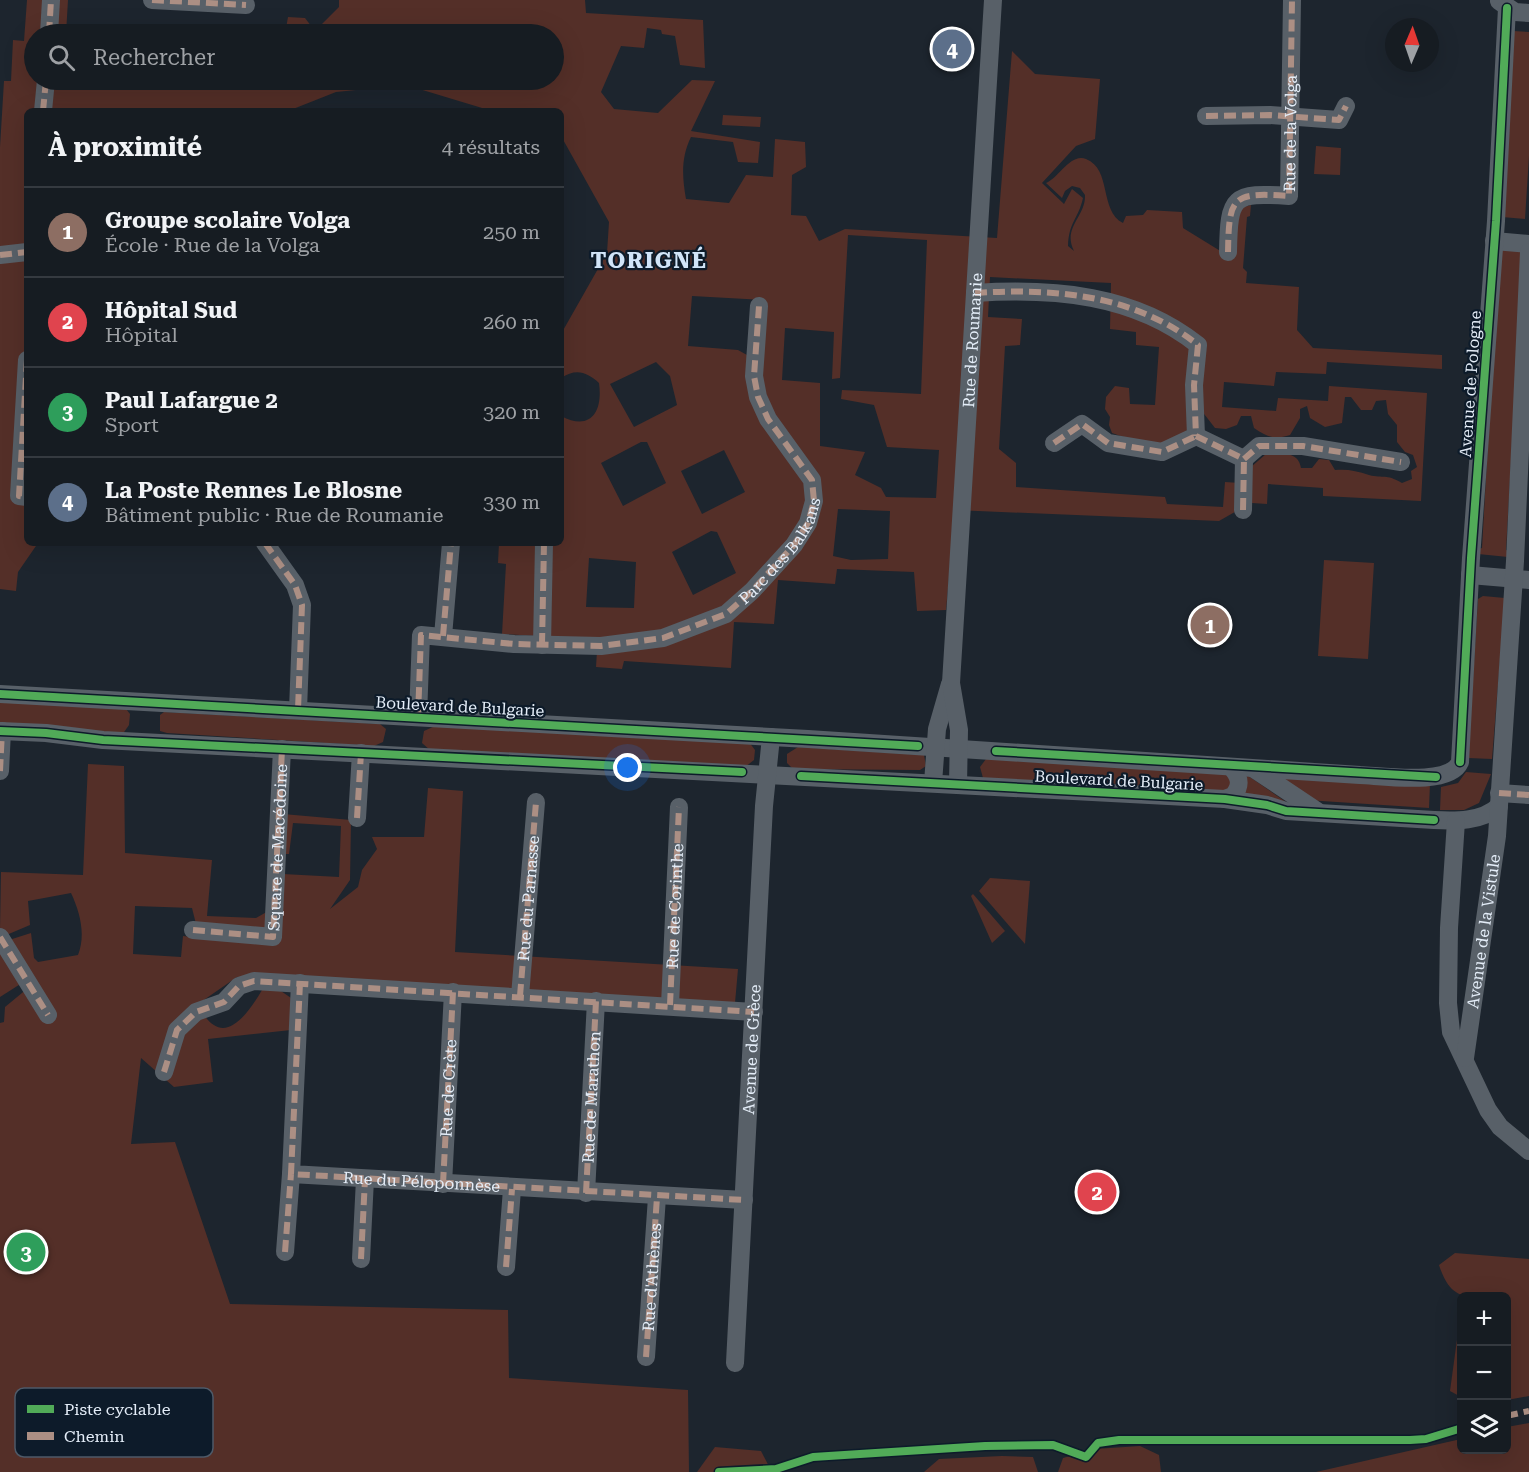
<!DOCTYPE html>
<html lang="fr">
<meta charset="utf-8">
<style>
body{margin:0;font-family:"Roboto Serif",serif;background:#1f252a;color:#f1f3f6}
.controls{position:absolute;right:18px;bottom:18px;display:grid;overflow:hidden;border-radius:9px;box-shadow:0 6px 24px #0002}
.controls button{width:54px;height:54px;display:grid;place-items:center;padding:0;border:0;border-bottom:2px solid #353a40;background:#161c22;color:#f1f3f6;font:30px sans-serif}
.compass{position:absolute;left:1385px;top:18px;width:54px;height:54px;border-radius:50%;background:#161c22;box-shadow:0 6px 24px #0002;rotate:2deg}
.you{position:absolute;left:628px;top:768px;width:21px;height:21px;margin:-15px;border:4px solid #fff;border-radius:50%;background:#1a73e8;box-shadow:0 0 0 9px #1a73e833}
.badge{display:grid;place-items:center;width:39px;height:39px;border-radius:50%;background:#ea580c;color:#fff;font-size:20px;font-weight:700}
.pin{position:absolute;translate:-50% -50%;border:3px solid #fff;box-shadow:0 2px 6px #0006}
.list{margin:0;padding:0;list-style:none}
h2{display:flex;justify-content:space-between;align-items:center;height:78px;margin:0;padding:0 24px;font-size:26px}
h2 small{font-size:20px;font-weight:400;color:#9ea1a5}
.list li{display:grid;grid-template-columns:39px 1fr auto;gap:18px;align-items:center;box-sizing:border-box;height:90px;padding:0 24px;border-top:2px solid #353a40}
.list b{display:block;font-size:22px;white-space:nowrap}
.list p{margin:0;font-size:20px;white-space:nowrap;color:#9ea1a5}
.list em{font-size:20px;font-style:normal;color:#9ea1a5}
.icon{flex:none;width:33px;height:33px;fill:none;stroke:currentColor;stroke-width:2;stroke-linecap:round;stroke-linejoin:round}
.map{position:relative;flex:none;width:1529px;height:1472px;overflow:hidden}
.search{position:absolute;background:#161c22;box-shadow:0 6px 24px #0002;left:24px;top:24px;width:540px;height:66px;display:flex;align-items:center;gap:15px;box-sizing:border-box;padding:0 21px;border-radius:33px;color:#9ea1a5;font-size:22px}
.panel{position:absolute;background:#161c22;box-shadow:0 6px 24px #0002;left:24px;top:108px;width:540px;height:438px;border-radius:9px}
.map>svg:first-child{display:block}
</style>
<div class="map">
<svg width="1529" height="1472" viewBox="0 0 1529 1472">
<rect width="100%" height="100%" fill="#1d252e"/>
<g fill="#542f28" fill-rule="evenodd">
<path d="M27,0H68L66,34H34V80H554V34H285L288,17L305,18L315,31L339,7V0H585L586,13L703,20L705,68L680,65L675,36L662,34L661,30L647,28L644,48L621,46L601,92L614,109L658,113L692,80L715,81L691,131L760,142L758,163L738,162L733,142L691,137C681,157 682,177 686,199L729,203L746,175L773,177L775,139L805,142L806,167L792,175L791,215L806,216L819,241L845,229L997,238L1012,51L1035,74L1100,79L1095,139L1076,146L1042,183L1064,204L1072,189L1083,198C1078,220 1069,221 1068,246L1074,251C1062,227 1086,217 1085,195L1080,188L1072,186L1065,191L1062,198L1046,183C1059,178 1070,153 1086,159C1112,169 1099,211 1123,223L1126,216L1143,215L1147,210L1182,212L1183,228L1222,252L1236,209L1251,205L1250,216L1247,217L1243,268L1247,272L1246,283L1299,287L1297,330L1313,348L1442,355V369L1327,362L1326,374L1276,372L1274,386L1224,382L1222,407L1276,411L1278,398L1328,401L1329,386L1427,393L1421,501L1323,496V488L1268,484L1267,504L1252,503L1251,467L1266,454C1281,455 1298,450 1301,468H1312L1319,459L1329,460L1335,470C1348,469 1357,471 1369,475C1384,479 1385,473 1402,483L1412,479L1411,471L1417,467L1413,455L1405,452L1397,442V425L1388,414L1386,400L1376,401L1372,410H1361L1351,397H1345L1342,423L1325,427L1310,418L1307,406L1300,409V418L1290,435C1275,440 1267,437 1254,428L1251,416H1241L1237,425L1226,429L1215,428L1201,410C1174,456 1157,448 1112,433L1109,425L1110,417L1105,409L1106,397L1115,386L1129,388L1130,404L1155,405L1159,347L1136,345V332L1110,329L1111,283L990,277L988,317L1022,319L1020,345L1005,346L999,449L1016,463V487L1165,497L1167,504L1223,507L1225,482L1240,483V509L1219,521L955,510L946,610L917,611L914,572L837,569L835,584L778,580L774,624L734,622L731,668L624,661L622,669L596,667L597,651L584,639L502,634L506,564L498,563L499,543H561V416C591,432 603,411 599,383C587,372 576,368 561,378V334L607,253L609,222L561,136V111H492L406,85L336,92L288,111H27V543H38L18,572L16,591L0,589V147L4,81H11L13,40L24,41ZM848,235L927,240L921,394L842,390L841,399L874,405L887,447L939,450L936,498L886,497L881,488L855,475L865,452L820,446V383L782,380L785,328L834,332L832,379L840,378ZM692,296L766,300L763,350L747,355L738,350L688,346ZM656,362L670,376L677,405L634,427L610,384ZM641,442H647L666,483L623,506L601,463ZM724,450L745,492L702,514L681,471ZM838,509L890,511L888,559L851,560L833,556ZM711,531L717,532L736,573L693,595L672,552ZM589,558L636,562L634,608L586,607Z"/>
<path d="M1513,31L1529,32V156L1525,219L1502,217Z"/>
<path d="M723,115L761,117L760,127L722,125Z"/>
<path d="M1316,146L1341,148L1340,175L1314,174Z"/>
<path d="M1499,248L1523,249L1506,550L1509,551L1508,557L1478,554V549L1482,548Z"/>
<path d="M1324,560L1374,563L1368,659L1318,656Z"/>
<path d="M1483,596L1505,598L1492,759L1468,758L1478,599Z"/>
<path d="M0,700L126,709L130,714L129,725L122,735L0,725Z"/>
<path d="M164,712L380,724L386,729L383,742L374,746L167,733L160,731V715Z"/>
<path d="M435,726L749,742L755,750L754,760L745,767L430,750L422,743L424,731Z"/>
<path d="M798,747L924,755L926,766L920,770L793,769L787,763V754Z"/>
<path d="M986,759L1230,773V792L983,778L980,767Z"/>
<path d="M88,764L124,766L125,853L212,860L207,916L256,918L279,905L283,874L339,877L341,826L293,823L289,854H280L283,814L351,820L350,880L330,909L358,887L362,870L377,849L372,837H424L428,788L463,791L455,952L738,969L735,1003L237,977L198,1004C220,1051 245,1019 262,990L278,989L294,1000L291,1030L208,1039L213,1082L174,1087L141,1058L131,1144L175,1142L230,1304L508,1310L509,1378L688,1390L689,1472H0V1023L4,1022L5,1007L28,988L9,940L31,933L34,958L38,962L78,955C86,935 80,912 71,893L28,901L30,925L4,936L0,929L1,872L83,875ZM135,906L192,908L197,928L191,937L183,936L181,957L133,954Z"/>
<path d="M1466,772L1491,774L1479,803L1464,810H1440L1441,787L1458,783Z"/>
<path d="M1244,773L1286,802L1241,795Z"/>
<path d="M1276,775L1430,784L1429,808L1306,800Z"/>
<path d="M990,878L1030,881L1025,944L979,891Z"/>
<path d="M973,894L1005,931L992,943L971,896Z"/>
<path d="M0,940L22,983L0,997Z"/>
<path d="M1455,1253L1529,1259V1396L1507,1400L1506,1296C1470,1296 1452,1305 1439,1265Z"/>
<path d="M1461,1310V1397L1450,1391Z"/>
<path d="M1529,1423V1472H1316L1461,1439L1462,1450H1506L1507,1427Z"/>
<path d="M1140,1446L1159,1455L1161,1472H1058L1063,1458L1095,1449Z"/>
<path d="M715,1447L761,1451L772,1472H697Z"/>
<path d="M1002,1456L1033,1457L1038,1472H924L939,1459Z"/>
</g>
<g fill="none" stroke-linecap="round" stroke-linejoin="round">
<g stroke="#586068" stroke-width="18">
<path d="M152,0L246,5"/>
<path d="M1499,1L1515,12L1529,13"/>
<path d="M49,34L51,0"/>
<path d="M43,111L46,80"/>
<path d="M1206,116L1270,115L1339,120L1346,106"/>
<path d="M1494,241L1529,244"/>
<path id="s1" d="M1228,252C1229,196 1232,192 1289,196L1292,0"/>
<path d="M0,255L27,252"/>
<path d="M975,293C1053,288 1134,294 1198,345L1194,385L1196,436"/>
<path d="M27,360L19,496L27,497"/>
<path d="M1196,436L1244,459"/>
<path d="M1054,443L1082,424L1108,443L1162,452L1196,436"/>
<path d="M1244,459L1259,446H1303L1401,462"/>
<path d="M1243,510L1244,459"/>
<path d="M265,543L295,585L302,605L298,710"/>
<path d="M1470,575L1529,580"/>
<path d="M443,636L451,543"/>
<path d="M542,645L544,543"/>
<path d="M0,694L808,739L1360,775C1384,776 1450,786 1460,762L1471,558L1496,221L1507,8"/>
<path id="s2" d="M418,717L421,635L514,644L601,646L663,638L726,614L752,591L794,545L808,523L814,501L812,480L768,419L758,397L754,376L759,306"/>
<path d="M0,731L46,733L103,740L1225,799L1267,805L1286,811L1434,820C1455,821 1482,822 1499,806"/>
<path d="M1254,769L1317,811"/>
<path d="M0,771L2,731"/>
<path d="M933,783L937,729L950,684"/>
<path id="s3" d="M958,785L959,730L951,683L993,0"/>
<path d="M1499,793L1529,795"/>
<path d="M1225,799L1233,796C1242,785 1240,777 1231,767"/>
<path d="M357,818L361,753"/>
<path d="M1456,821L1449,928L1448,1003L1451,1032L1488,1110L1500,1127L1529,1151"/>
<path d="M193,930L273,937L282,749"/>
<path d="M0,937L48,1015"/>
<path d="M300,983L291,1174L744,1200"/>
<path id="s4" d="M520,996L536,802"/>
<path d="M670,1005L679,807"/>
<path id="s5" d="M1465,1058L1497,836L1515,561L1529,252"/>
<path d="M164,1072L177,1030L196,1012L224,1002L239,986L254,981L754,1012"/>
<path d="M443,1184L453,992"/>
<path d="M586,1193L596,1001"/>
<path d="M285,1252L291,1174"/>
<path d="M361,1259L365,1179"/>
<path d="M506,1267L512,1189"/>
<path d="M646,1357L657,1197"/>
<path id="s6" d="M735,1363L764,806L771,737"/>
</g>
<g stroke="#ac8f84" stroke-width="6" stroke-dasharray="12 6" stroke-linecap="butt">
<path d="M152,0L246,5"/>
<path d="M49,34L51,0"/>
<path d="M43,111L46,80"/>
<path d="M1206,116L1270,115L1339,120L1346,106"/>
<path d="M1228,252C1229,196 1232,192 1289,196L1292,0"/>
<path d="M0,255L27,252"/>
<path d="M975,293C1053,288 1134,294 1198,345L1194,385L1196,436"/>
<path d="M27,360L19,496L27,497"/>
<path d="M1196,436L1244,459"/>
<path d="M1054,443L1082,424L1108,443L1162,452L1196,436"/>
<path d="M1244,459L1259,446H1303L1401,462"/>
<path d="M1243,510L1244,459"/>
<path d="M265,543L295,585L302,605L298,710"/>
<path d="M443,636L451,543"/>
<path d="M542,645L544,543"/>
<path d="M418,717L421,635L514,644L601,646L663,638L726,614L752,591L794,545L808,523L814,501L812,480L768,419L758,397L754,376L759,306"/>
<path d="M0,771L2,731"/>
<path d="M1499,793L1529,795"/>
<path d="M357,818L361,753"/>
<path id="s7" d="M193,930L273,937L282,749"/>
<path d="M0,937L48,1015"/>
<path id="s8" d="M300,983L291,1174L744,1200"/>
<path d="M520,996L536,802"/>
<path id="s9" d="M670,1005L679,807"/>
<path d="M164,1072L177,1030L196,1012L224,1002L239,986L254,981L754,1012"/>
<path id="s10" d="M443,1184L453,992"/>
<path id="s11" d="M586,1193L596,1001"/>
<path d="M285,1252L291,1174"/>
<path d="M361,1259L365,1179"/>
<path d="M506,1267L512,1189"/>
<path id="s12" d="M646,1357L657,1197"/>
<path d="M1506,1416L1529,1411"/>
</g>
<g stroke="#0d1b2a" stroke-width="11">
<g id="cycleway">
<path d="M0,694L918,746"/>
<path d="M0,731L46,733L103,740L742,772"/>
<path d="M996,751L1436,777"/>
<path d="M1460,762L1471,558L1496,221L1507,8"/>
<path d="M801,776L1225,799L1267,805L1286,811L1434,820"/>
<path d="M719,1472L776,1469L813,1457L985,1446L1053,1445L1086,1457L1098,1443L1119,1440H1410L1426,1439L1462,1428"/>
</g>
</g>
<use href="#cycleway" stroke="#51ab58" stroke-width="8"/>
</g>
<g text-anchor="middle" stroke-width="4.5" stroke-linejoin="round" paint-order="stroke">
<g font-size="16" fill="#e4edf8" stroke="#0d1b2a">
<text dy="6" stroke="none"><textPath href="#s1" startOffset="168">Rue de la Volga</textPath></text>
<text dy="6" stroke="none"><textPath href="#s3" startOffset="446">Rue de Roumanie</textPath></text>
<text transform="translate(1470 384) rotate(-86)" y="6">Avenue de Pologne</text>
<text dy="6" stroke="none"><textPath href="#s2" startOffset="477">Parc des Balkans</textPath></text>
<text transform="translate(460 706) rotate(3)" y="6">Boulevard de Bulgarie</text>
<text transform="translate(1119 780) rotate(3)" y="6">Boulevard de Bulgarie</text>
<text dy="6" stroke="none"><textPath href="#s7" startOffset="170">Square de Macédoine</textPath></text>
<text dy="6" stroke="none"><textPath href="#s4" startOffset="98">Rue du Parnasse</textPath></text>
<text dy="6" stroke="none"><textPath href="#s9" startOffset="99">Rue de Corinthe</textPath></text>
<text dy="6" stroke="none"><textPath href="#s5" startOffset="128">Avenue de la Vistule</textPath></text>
<text dy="6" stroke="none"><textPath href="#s6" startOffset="314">Avenue de Grèce</textPath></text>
<text dy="6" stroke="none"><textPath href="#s10" startOffset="96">Rue de Crète</textPath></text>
<text dy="6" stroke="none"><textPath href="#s11" startOffset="96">Rue de Marathon</textPath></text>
<text dy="6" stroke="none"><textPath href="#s8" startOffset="322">Rue du Péloponnèse</textPath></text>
<text dy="6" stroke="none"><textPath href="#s12" startOffset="80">Rue d'Athènes</textPath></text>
</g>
<g font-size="22" font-weight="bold" letter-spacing="1.5" fill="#d1e4f8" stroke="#0d1b2a">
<text x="649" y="268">TORIGNÉ</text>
</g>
</g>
<rect x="15" y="1388" width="198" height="69" rx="9" fill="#0d1b2a" stroke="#4e5a68" stroke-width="1.5"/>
<rect x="27" y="1405" width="27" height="8" fill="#51ab58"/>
<rect x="27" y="1432" width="27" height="8" fill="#ac8f84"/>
<g font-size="16" fill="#e4edf8">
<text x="64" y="1415">Piste cyclable</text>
<text x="64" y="1442">Chemin</text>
</g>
</svg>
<div class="controls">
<button>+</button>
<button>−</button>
<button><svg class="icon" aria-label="layers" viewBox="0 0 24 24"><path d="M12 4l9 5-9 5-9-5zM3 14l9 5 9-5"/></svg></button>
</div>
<svg class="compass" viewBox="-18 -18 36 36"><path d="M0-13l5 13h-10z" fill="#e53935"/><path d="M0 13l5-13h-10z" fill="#9ea1a5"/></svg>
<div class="you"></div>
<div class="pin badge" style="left:1210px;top:625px;background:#8d6e63">1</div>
<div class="pin badge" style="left:1097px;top:1192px;background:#e0444e">2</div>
<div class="pin badge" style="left:26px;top:1252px;background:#2e9e5b">3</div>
<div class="pin badge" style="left:952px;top:49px;background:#5c6f8a">4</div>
<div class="search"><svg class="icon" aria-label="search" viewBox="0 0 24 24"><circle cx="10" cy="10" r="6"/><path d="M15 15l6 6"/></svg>Rechercher</div>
<section class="panel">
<h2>À proximité<small>4 résultats</small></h2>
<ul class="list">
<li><span class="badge" style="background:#8d6e63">1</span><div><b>Groupe scolaire Volga</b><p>École · Rue de la Volga</p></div><em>250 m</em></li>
<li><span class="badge" style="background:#e0444e">2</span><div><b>Hôpital Sud</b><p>Hôpital</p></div><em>260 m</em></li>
<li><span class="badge" style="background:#2e9e5b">3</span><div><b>Paul Lafargue 2</b><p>Sport</p></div><em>320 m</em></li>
<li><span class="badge" style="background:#5c6f8a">4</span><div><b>La Poste Rennes Le Blosne</b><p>Bâtiment public · Rue de Roumanie</p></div><em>330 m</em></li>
</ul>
</section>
</div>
